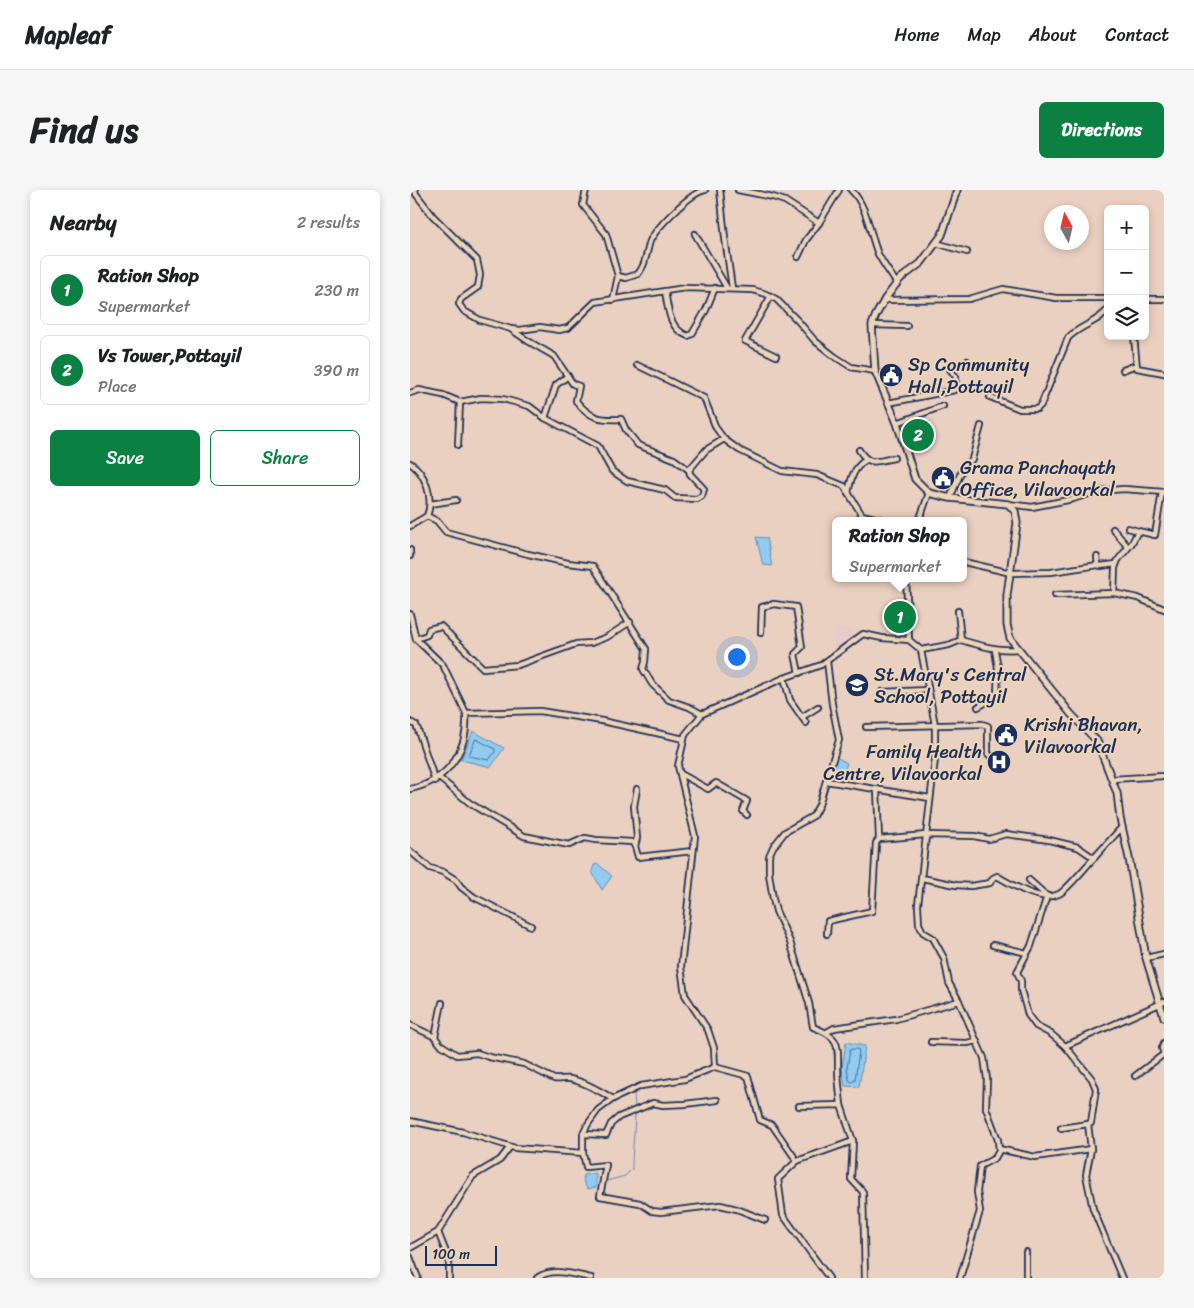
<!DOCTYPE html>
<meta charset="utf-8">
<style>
body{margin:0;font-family:Sriracha,sans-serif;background:#f6f6f6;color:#202124}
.controls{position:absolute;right:15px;top:15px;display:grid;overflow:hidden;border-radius:8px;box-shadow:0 2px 8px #0003}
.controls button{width:45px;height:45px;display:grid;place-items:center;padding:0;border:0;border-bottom:1px solid #e0e0e0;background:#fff;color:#202124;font:25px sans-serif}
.compass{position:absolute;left:634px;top:15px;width:45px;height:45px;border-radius:50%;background:#fff;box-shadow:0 2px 8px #0003;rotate:352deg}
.scale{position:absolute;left:15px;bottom:12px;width:72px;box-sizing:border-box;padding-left:5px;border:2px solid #1b2f5e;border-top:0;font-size:14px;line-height:18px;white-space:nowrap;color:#1b2f5e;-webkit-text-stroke:4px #eed5b6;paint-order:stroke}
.you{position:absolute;left:326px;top:466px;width:18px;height:18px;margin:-12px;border:4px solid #fff;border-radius:50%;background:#1a73e8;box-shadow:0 0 0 8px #1a73e833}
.badge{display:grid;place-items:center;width:32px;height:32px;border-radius:50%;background:#0b8043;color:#fff;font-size:16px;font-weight:700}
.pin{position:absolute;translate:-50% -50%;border:2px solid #fff;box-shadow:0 1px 5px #0006}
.popup{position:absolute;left:422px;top:327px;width:135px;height:65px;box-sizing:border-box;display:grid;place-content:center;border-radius:8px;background:#fff;filter:drop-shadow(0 1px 4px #0005);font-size:16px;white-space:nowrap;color:#757577}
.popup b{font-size:19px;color:#202124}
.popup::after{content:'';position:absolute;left:50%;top:100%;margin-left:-10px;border:10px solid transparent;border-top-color:#fff}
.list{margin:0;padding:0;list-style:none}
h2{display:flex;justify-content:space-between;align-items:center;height:65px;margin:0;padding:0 20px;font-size:21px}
h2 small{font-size:16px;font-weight:400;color:#757577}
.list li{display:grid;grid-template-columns:32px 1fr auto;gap:15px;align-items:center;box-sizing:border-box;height:70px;margin:0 10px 10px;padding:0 10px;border:1px solid #e0e0e0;border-radius:8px}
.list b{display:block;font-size:19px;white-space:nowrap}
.list p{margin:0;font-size:16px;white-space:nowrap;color:#757577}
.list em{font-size:16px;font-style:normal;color:#757577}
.actions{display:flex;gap:10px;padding:15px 20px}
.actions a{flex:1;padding:11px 0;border:1px solid #0b8043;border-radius:8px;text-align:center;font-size:18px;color:#0b8043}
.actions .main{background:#0b8043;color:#fff}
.icon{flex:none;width:28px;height:28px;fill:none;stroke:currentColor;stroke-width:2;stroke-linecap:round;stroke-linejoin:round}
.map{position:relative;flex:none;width:754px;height:1088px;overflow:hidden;border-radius:8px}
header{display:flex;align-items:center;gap:30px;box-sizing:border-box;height:70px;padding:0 25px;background:#fff;border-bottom:1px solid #e0e0e0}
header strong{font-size:24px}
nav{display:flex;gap:28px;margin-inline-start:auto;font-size:18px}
.intro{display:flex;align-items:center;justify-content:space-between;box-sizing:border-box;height:120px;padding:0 30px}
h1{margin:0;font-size:35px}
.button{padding:12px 22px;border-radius:8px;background:#0b8043;color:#fff;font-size:18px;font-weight:700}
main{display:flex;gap:30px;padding:0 30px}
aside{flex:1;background:#fff;border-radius:8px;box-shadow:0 2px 8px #0003}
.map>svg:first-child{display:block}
</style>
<header>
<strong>Mapleaf</strong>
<nav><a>Home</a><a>Map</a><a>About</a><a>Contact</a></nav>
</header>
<div class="intro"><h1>Find us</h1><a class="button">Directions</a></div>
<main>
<aside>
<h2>Nearby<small>2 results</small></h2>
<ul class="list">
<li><span class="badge">1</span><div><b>Ration Shop</b><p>Supermarket</p></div><em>230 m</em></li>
<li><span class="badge">2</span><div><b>Vs Tower,Pottayil</b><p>Place</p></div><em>390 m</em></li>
</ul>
<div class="actions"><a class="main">Save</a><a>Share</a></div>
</aside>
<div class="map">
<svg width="754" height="1088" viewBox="0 0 754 1088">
<rect width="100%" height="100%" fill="#ead0c0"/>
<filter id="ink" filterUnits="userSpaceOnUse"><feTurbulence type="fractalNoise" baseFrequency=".02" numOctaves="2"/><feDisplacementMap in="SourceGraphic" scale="10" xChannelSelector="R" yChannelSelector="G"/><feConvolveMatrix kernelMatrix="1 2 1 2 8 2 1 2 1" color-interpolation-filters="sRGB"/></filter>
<g filter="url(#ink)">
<g fill="#e6cacc">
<path d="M440,438L441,449L425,463L422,442Z"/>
<path d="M583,562L599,568L594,581L579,576Z"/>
</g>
<g fill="#91cbf0" stroke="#628db6">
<path d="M346,347L357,348L362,376L353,375Z"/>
<path d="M63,541L94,558L81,577L51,570Z"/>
<path d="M426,567L437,573L432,588L420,584Z"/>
<path d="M188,674L202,686L192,700L182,682L184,675Z"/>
<path d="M436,852L455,856L449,897L435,896L432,878Z"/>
<path d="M186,983V997L178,999L174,994L173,985Z"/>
</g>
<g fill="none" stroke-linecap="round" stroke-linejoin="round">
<g stroke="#4a6d98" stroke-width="1">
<path d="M66,549L85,559V562L79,570L59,566Z"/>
<path d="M442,859H448L449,862L445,890L442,892L439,890L437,878L440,860Z"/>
</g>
<path stroke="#628db6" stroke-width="1" d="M193,992L215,986L222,979C222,954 227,929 224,904L232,899"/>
<g stroke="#1b2f5e" stroke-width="8">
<g id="minor">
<path d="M5,0L6,4L23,26L67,70L70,85L68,97L51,109L49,114L54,121L70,130L101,139L110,140L130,137L149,140L158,138L185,112L275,98L343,100L356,104L366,109L388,131L405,151L424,166L441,177L465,181"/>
<path d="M176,0L173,15L196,44L208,86"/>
<path d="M310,0L315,48L322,98"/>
<path d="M328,0L363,7L375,11L409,33L429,0"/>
<path d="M441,0C458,17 459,42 468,64C473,74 481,84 487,94"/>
<path d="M285,44L317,98"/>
<path d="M526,53L557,62"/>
<path d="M388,67L396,50L409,33"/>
<path d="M255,101C258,119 259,139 278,146L282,144L296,120L305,98"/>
<path d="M361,106L335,151L366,166"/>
<path d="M735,109H754"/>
<path d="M203,110L208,86L216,88L228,84C231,80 234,75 235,70C237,64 238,57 240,51C247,37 280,3 295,0"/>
<path d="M474,110L559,109L593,99L646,108H698"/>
<path d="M462,135L497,136"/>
<path d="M102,140L118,151L144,166L163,194L169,196L166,211C180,228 189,230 211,229L216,240L228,255L264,269L279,280L296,260L314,249L329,260L372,281L407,285L434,296L452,325L478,331"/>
<path d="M724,146L727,178L754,183"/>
<path d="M227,175L294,208L306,238L314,249"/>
<path d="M713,180L726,175"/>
<path d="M0,203L9,200L33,205L50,212L71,208L93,209L119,216L135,228L188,256L202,281L217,291L255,300L265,308L287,309L292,306L294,299L280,284L279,280"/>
<path d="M580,207L610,219H627L631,215L658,148C669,136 689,132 698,119"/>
<path d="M478,213L545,200L546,187L540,179L557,171"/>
<path d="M135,228L146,195L158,186"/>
<path d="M487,233L533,216"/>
<path d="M48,255L50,212"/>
<path d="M449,260C460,277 466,271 484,268"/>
<path d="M0,273C16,283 24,309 17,326L0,336"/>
<path d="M438,303C441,289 443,278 456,270"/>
<path d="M540,308L552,280L562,269L571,236"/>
<path d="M20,314L46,310"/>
<path d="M598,314L622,317L663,309L688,301L714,299L754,302"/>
<path d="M17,326L27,331L36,342L118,364L158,373L183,376L236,459L235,472L233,479L242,494L259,510L279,517L292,524L374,488L411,475L453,444L472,448L499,450"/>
<path d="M509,331L519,303"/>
<path d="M718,338L728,341"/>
<path d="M703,339L718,357"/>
<path d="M0,360V366"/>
<path d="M687,367L688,375L690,376L706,374"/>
<path d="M554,372L601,383L641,382L688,375"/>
<path d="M496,388L499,450L511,460L525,535V569L508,715L509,734L513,742L523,748L534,768L539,793L549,811L574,868L577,889L576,918L588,950L589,961L585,968L570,976L567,1002L570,1021L550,1088"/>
<path d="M704,403L728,408L754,419"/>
<path d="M645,405L704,403L705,378L708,370L722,353L728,341L745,345L752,302"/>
<path d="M548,421L551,450C571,456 588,461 609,459"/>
<path d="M0,424L6,449L33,475L56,523L130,521L192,531L274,549"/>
<path d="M351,443L352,417L364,414L386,417L392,457L385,464L389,483"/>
<path d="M6,449L17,445L19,439L31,436L73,478L108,475L166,454L181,453L197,447L220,432"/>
<path d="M511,460L539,455L551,450"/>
<path d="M374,488L380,510L396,533"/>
<path d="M472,502L518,500"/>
<path d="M568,517L587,506L588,478L585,460"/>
<path d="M392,527L408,517"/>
<path d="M0,532L6,535L8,540L25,591"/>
<path d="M456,537L572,534L578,536V564L581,566"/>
<path d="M271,584L298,599L306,593L337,611L333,621L337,625"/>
<path d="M28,587L61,614L114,646L159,655L175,648L186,650L222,652L225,656L228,667L283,661"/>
<path d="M702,589L754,586"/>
<path d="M416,591L429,550L422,514L417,471"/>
<path d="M0,599C37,592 59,560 56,523"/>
<path d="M469,649L516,645L564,646L579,649L596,644L639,650L668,657L684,668L712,637"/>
<path d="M225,656L227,648L224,616L227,599"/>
<path d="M0,661L20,678L33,682L46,690L51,697L64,707L121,736"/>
<path d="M512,688L546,695L561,696L580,693L583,688L587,686C603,695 630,713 649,704C657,700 677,675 684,668"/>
<path d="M619,690L637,706L621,756L607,782L611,791V800L618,825L626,836L641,844L655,856L682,889L686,899L681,933L678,934L651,938"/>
<path d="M417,744L418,731L462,721L466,653L469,649L467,599"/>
<path d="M583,755L617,763"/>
<path d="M736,768L754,764"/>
<path d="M0,835L25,847L30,854L47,865L67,863L79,867L114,874L144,889C150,890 154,888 160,889C172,891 192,902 203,909"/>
<path d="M417,842L424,838L486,829L549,811"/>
<path d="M25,847L32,813"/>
<path d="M521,852L557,853L567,851"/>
<path d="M754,853L752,858L754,864"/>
<path d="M655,856L754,812"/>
<path d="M305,877L338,886L350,930L362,935L387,971"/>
<path d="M725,886L754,864"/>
<path d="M431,915C430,903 428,891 428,879C428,854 430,847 403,837L399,813L380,752L366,721L363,709L359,684V666L363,657L375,642L403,626L409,615L416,591L520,608"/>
<path d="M389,916L431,915L443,951L441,989L453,1002L455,1088"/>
<path d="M0,931L53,942L105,958L173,963V944L178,934L188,920L203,909L231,896L275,889L305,877L304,858L298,840L275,805L271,777L285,646L268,576L275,545L292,524"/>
<path d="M678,934L681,959L676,985L683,1019L712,1088"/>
<path d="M173,944L196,945L201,934L209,927L243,913L253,915L275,914L307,910"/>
<path d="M589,959L625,967L681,959"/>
<path d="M173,963L176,977L196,975L190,1006L230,1013L242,1021L251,1022L310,1015L327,1019L355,1030"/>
<path d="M28,1042L39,1070V1088"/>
<path d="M0,1058L28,1042L63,986L90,970L100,957"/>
<path d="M0,1067L8,1088"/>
<path d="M127,1088C143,1077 163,1084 181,1088"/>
<path d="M419,1088L373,1025L368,989L387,971L443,951"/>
<path d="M616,1088V1062"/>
</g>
</g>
<g stroke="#1b2f5e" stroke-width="9">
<path id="tertiary" d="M547,0L532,45L511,73L490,89L475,109L466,125L462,135L465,181L487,233L505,289L519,303L540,308L598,314L605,321L607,333L597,405V435L600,448L661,524L687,551L707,603L710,628L719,668L736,768L754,827"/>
</g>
<use href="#minor" stroke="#eed5b6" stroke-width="4.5"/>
<use href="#tertiary" stroke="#eed5b6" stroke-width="5.5"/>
</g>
</g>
<defs>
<g id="civic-disc" transform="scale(1.25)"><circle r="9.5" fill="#1b2f5e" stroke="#eed5b6"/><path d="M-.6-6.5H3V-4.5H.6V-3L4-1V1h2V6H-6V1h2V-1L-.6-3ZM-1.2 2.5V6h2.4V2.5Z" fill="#fff"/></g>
<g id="school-disc" transform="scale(1.25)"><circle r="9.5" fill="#1b2f5e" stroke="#eed5b6"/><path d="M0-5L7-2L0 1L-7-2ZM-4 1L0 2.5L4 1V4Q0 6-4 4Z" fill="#fff"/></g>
<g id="hospital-disc" transform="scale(1.25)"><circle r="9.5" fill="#1b2f5e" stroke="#eed5b6"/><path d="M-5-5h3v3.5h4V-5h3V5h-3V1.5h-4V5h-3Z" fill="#fff"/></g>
</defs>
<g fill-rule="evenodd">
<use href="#civic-disc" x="481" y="185"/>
<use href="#civic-disc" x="533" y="288"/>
<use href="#school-disc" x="447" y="495"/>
<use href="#civic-disc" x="596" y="545"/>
<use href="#hospital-disc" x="589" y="572"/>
</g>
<g text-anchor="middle" stroke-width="4" stroke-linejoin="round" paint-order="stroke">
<g font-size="19" fill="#1b2f5e" stroke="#eed5b6" text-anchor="start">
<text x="498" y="181">Sp Community<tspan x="498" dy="22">Hall,Pottayil</tspan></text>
<text x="550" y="284">Grama Panchayath<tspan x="550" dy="22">Office, Vilavoorkal</tspan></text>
<text x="464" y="491">St.Mary's Central<tspan x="464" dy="22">School, Pottayil</tspan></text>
<text x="614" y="541">Krishi Bhavan,<tspan x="614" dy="22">Vilavoorkal</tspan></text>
<text x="572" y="568" text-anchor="end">Family Health<tspan x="572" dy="22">Centre, Vilavoorkal</tspan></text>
</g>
</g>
</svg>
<div class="controls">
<button>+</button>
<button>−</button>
<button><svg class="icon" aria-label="layers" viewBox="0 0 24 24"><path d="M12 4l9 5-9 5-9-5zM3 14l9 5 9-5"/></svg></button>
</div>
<svg class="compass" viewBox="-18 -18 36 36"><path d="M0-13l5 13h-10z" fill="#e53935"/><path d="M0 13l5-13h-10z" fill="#757577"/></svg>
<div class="scale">100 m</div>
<div class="you"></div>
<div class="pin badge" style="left:490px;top:427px">1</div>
<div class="popup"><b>Ration Shop</b>Supermarket</div>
<div class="pin badge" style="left:508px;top:245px">2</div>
</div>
</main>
